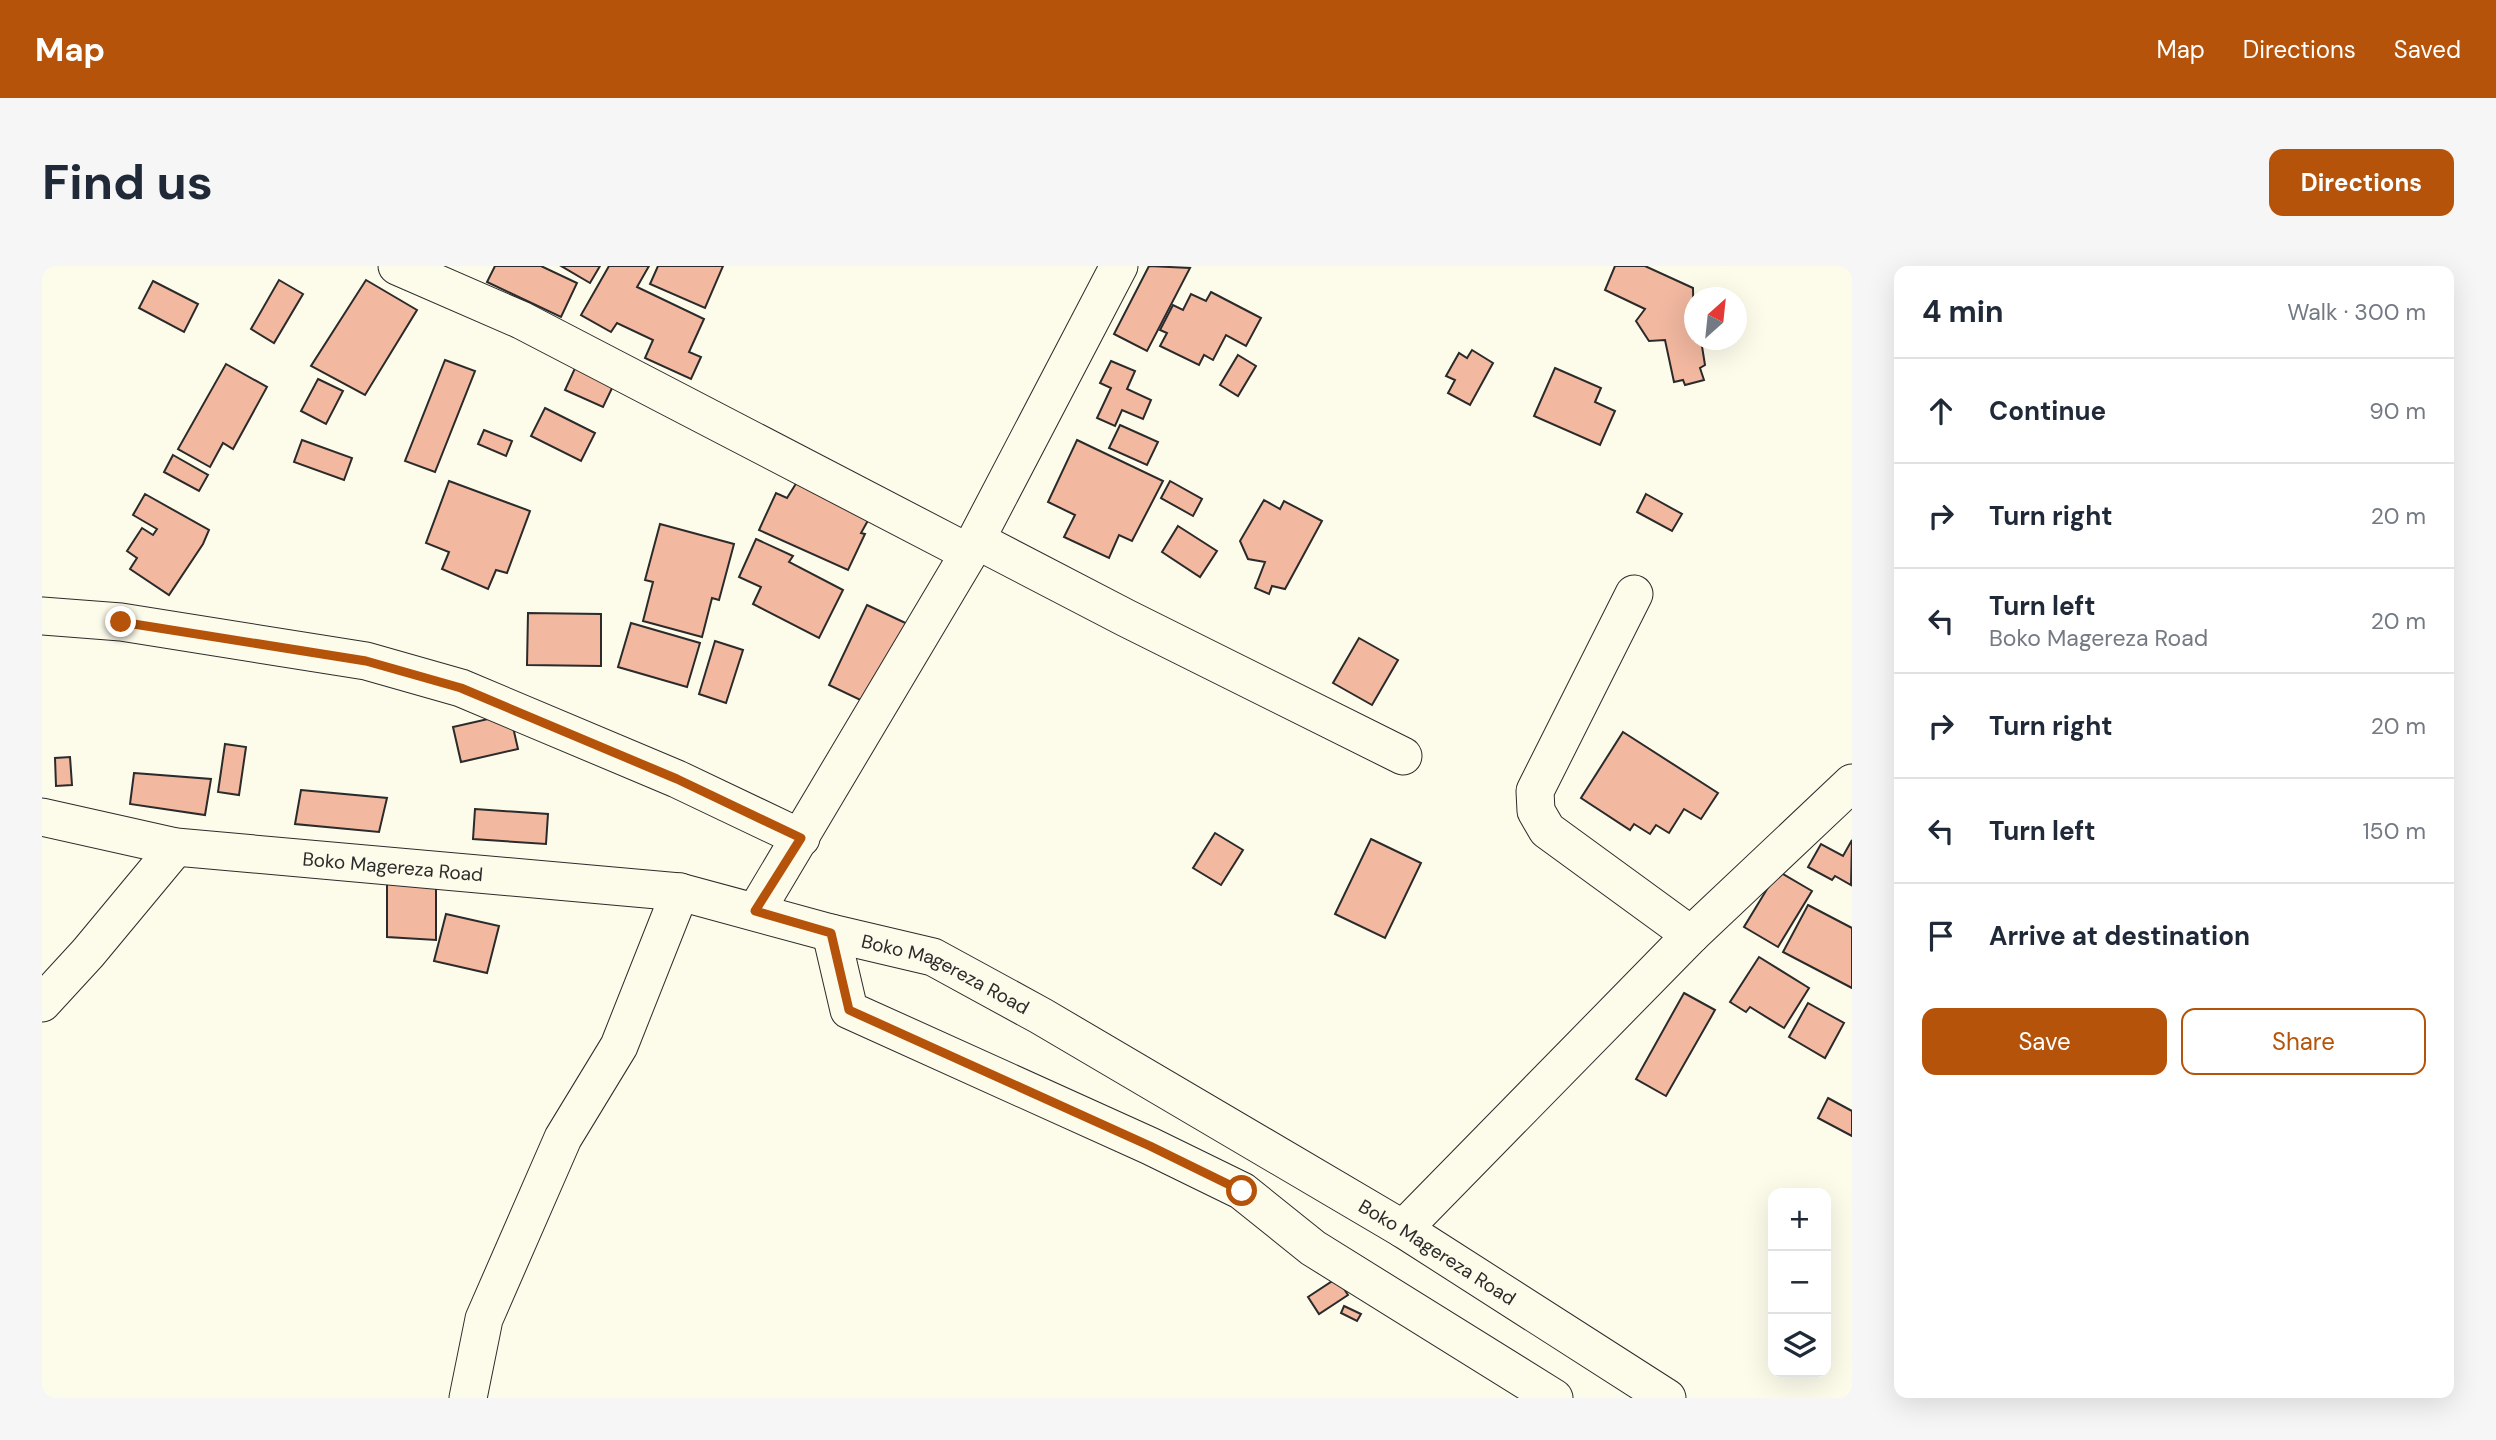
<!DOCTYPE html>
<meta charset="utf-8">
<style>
body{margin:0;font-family:"DM Sans",sans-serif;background:#f6f6f7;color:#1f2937}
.controls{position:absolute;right:21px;bottom:21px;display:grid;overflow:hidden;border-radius:14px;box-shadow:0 7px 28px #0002}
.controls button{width:63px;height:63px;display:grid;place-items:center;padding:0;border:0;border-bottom:2px solid #e0e1e3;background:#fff;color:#1f2937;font:35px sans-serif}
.compass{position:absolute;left:1642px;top:21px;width:63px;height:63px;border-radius:50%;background:#fff;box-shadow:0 7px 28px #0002;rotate:27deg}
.stop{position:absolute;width:21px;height:21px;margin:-16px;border:5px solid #b45309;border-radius:50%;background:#fff}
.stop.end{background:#b45309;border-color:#fff;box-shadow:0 2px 7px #0008}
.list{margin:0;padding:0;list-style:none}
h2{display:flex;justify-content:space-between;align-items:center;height:91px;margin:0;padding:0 28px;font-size:30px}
h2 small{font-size:23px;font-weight:400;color:#747a83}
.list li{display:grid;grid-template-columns:46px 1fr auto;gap:21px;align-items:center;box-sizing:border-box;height:105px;padding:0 28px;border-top:2px solid #e0e1e3}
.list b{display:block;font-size:26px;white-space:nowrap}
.list p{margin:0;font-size:23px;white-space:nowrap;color:#747a83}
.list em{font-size:23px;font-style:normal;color:#747a83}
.actions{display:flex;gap:14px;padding:21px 28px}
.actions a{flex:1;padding:16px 0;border:2px solid #b45309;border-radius:14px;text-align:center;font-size:24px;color:#b45309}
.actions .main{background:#b45309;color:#fff}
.icon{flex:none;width:38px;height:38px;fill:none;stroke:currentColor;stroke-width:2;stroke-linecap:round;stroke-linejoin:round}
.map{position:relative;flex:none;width:1810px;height:1132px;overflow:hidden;border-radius:14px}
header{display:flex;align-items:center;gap:42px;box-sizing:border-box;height:98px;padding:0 35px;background:#b45309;color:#fff}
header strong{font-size:33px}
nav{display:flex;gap:38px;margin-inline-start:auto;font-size:24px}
.intro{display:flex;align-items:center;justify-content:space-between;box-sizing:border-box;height:168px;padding:0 42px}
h1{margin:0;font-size:49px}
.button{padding:18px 32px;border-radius:14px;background:#b45309;color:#fff;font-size:24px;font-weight:700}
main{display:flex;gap:42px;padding:0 42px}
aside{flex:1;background:#fff;border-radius:14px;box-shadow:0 7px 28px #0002}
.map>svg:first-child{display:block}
</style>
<header>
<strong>Map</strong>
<nav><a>Map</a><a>Directions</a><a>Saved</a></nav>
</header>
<div class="intro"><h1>Find us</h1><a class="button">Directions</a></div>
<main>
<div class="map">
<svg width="1810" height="1132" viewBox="0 0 1810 1132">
<rect width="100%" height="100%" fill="#fdfbea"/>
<g fill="#f2b8a0" stroke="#2b2b2b" stroke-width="2">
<path d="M453,0H499L535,17L519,51L445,16Z"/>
<path d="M519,0H558L548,17Z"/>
<path d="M567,0H607L595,21L662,53L647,86L659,91L649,113L603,92L611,74L575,57L569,66L539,49Z"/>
<path d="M616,0H681L663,42L608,18Z"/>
<path d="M1107,0L1148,2L1105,85L1072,68Z"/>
<path d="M1573,0H1603L1651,22L1652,74H1659L1663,99L1658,102L1662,114L1643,119L1641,114L1632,116L1623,74L1607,75L1594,55L1603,43L1563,24Z"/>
<path d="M237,14L261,28L232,77L209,63Z"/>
<path d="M324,14L375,44L323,129L269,100Z"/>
<path d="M111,15L156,38L142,66L97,42Z"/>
<path d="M1169,26L1219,52L1204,80L1184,69L1171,94L1162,89L1157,99L1118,80L1125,67L1118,64L1131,39L1141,44L1149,28L1164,35Z"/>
<path d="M1430,84L1451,97L1428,139L1406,127L1413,114L1404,110L1417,87L1425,92Z"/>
<path d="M1196,89L1214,100L1196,130L1178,119Z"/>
<path d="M403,94L433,105L393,206L363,195Z"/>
<path d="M1069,95L1093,105L1085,123L1109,134L1101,153L1080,144L1073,160L1055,152L1069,122L1058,117Z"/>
<path d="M184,98L225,121L191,183L181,177L168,201L136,183Z"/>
<path d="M534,100L572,118L561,141L523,124Z"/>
<path d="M1513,102L1559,122L1553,136L1573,145L1558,179L1492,150Z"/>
<path d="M276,113L301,125L284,158L259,145Z"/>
<path d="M503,142L553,167L539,195L489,170Z"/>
<path d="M1078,159L1116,176L1105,199L1067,182Z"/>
<path d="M442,164L470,175L464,190L436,178Z"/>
<path d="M260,174L310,192L302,214L252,196Z"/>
<path d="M1035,174L1121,215L1090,275L1077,269L1067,292L1022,271L1033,249L1006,236Z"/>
<path d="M131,189L166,209L157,225L122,206Z"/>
<path d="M760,208L829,249L819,267L823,268L806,304L717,264L734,227L745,232Z"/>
<path d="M407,215L488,245L465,307L454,304L446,323L400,303L407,286L384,277Z"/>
<path d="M1128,215L1160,233L1151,250L1119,232Z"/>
<path d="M103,228L167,264L161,278L127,329L88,303L95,292L85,285L100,262L111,269L115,263L91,249Z"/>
<path d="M1604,228L1640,248L1630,265L1595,246Z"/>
<path d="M1222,234L1238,243L1242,235L1280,255L1243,323L1230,320L1227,328L1213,322L1223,296L1206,293L1198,275Z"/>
<path d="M618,258L692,278L677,334L670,332L660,371L601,355L611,316L603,314Z"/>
<path d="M1136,260L1175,285L1158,311L1120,286Z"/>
<path d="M714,273L751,290L747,296L801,324L777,372L711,338L719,321L697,311Z"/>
<path d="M825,339L870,360L831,440L787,419Z"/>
<path d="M486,347L559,348V400L485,399Z"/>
<path d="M589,357L658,377L645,421L576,401Z"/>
<path d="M1317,372L1356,394L1330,439L1291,417Z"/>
<path d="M673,375L701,384L684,437L657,428Z"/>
<path d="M468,448L476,483L419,496L411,461Z"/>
<path d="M1581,466L1676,527L1659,553L1642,543L1627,567L1614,559L1608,568L1592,558L1588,564L1539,532Z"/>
<path d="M183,478L204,481L197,529L176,526Z"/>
<path d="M28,491L30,519L14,520L13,492Z"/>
<path d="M92,507L169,513L163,549L88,538Z"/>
<path d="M259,524L345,532L337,566L253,558Z"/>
<path d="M433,543L506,548L504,578L431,573Z"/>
<path d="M1173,567L1201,584L1179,619L1151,602Z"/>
<path d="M1329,573L1379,597L1343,672L1293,648Z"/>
<path d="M1810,574L1809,619L1793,610L1790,614L1766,601L1779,578L1801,590Z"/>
<path d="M1736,605L1770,625L1736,681L1702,661Z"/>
<path d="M345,616L394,618V674L345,671Z"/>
<path d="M1766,639L1810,662V722L1741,686Z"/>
<path d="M404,648L457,660L445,707L392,695Z"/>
<path d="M1717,691L1767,722L1742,762L1708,741L1704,746L1688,736Z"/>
<path d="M1642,727L1673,744L1624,830L1594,813Z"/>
<path d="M1766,737L1802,757L1783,792L1747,771Z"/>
<path d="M1786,832L1810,845V870L1776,852Z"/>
<path d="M1295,1012L1306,1029L1277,1048L1266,1031Z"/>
<path d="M1302,1040L1319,1048L1315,1055L1299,1047Z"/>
</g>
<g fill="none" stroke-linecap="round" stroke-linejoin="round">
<g stroke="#2b2b2b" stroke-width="39">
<g id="minor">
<path d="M355,0L479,54L927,287"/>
<path d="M934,274L1084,352L1361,490"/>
<path d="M1592,328L1493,525L1494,545L1505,564L1649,669"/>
<path d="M0,350L79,356L324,395L419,422L635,513L759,572"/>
<path id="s1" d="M0,551L134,581L638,626L789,667L891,691L999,750L1361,963L1625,1132"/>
<path d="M714,645L927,287L1077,0"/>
<path d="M789,667L807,744L1108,880L1200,925L1271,982L1512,1132"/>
<path d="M0,737L46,687L134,581"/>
<path d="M1361,963L1649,669L1810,517"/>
<path d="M426,1132L442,1053L521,872L577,780L638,626"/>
</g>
</g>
<use href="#minor" stroke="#fdfbea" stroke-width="37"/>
</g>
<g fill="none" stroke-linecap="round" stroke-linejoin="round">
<path stroke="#b45309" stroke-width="9" d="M79,356L324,395L419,422L635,513L759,572L713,645L789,667L807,744L1108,880L1200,925"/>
</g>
<g text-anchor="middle" stroke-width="5" stroke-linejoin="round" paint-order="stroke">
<g font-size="19" fill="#2b2b2b" stroke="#fdfbea">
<text dy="7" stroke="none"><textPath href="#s1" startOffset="355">Boko Magereza Road</textPath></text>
<text dy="7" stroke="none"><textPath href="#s1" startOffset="922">Boko Magereza Road</textPath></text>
<text dy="7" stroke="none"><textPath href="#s1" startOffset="1489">Boko Magereza Road</textPath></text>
</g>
</g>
</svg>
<div class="controls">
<button>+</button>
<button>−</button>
<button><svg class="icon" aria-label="layers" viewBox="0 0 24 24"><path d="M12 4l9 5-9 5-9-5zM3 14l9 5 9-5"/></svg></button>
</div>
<svg class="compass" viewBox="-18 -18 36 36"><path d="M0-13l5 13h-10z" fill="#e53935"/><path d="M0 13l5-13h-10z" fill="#747a83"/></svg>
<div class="stop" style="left:1200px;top:925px"></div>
<div class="stop end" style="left:79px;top:356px"></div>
</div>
<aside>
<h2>4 min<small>Walk · 300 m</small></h2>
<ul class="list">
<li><svg class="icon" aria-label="ahead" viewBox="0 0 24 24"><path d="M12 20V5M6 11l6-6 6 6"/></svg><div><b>Continue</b></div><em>90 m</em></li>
<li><svg class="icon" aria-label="right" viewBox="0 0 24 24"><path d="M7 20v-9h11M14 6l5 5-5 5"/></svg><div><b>Turn right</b></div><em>20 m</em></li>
<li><svg class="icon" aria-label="left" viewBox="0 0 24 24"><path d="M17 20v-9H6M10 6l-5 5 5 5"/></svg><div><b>Turn left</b><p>Boko Magereza Road</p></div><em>20 m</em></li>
<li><svg class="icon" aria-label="right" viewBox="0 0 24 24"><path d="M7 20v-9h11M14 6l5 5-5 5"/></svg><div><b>Turn right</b></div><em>20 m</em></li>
<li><svg class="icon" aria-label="left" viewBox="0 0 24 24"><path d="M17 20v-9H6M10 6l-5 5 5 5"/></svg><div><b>Turn left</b></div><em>150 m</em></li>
<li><svg class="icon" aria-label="arrive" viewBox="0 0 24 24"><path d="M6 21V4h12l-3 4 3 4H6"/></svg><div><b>Arrive at destination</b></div></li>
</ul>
<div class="actions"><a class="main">Save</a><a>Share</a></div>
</aside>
</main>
